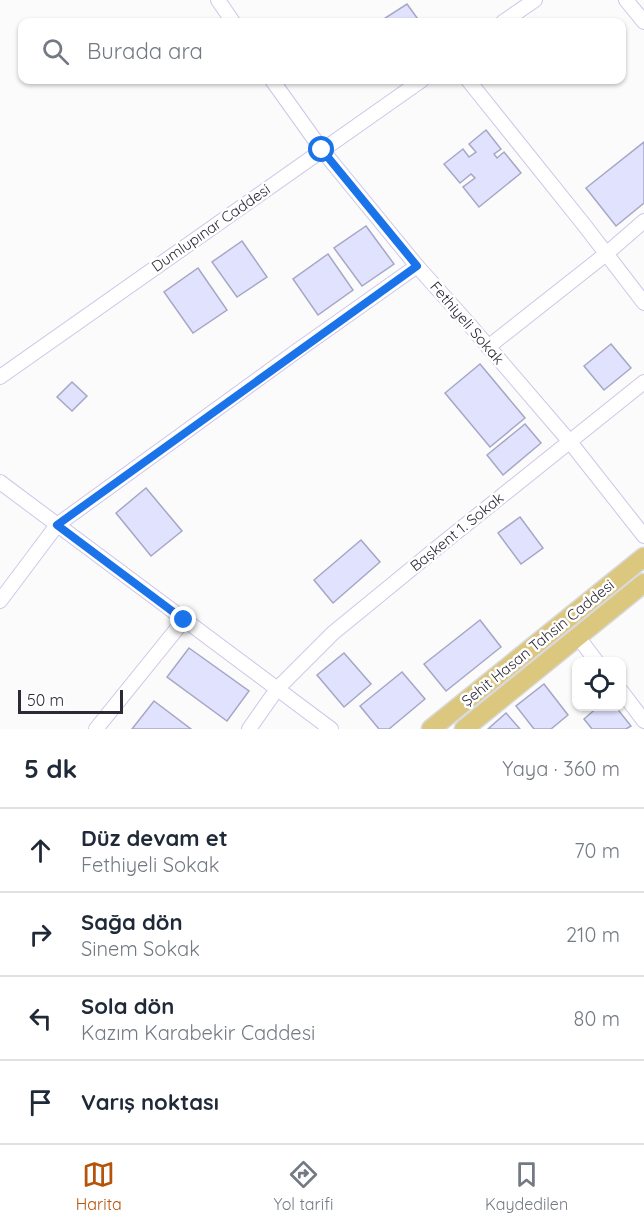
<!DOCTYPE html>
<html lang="tr">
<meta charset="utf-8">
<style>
body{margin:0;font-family:Quicksand,sans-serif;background:#f6f6f7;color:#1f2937}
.controls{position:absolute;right:18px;bottom:18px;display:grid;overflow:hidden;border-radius:12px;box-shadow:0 2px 4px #0004}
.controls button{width:54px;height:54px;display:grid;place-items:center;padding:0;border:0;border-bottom:2px solid #e0e1e3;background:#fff;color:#1f2937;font:30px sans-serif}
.scale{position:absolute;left:18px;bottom:15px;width:105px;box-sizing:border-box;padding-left:6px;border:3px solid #2d2936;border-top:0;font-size:16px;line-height:21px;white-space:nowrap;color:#2d2936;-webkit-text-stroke:4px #fff;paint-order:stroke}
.stop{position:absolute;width:18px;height:18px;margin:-14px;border:4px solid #1a73e8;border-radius:50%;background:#fff}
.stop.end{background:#1a73e8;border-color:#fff;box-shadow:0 2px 6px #0008}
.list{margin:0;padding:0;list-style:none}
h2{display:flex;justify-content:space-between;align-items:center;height:78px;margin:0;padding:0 24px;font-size:26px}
h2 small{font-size:20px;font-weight:400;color:#747a83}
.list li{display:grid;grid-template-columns:39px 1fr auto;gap:18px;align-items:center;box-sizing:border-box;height:84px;padding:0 24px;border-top:2px solid #e0e1e3}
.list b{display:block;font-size:22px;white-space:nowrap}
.list p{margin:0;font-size:20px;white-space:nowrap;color:#747a83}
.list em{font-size:20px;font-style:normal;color:#747a83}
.icon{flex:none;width:33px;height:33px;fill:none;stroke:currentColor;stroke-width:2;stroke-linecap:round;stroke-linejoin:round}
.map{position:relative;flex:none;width:644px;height:729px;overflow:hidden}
.search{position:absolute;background:#fff;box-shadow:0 2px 4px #0004;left:18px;right:18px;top:18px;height:66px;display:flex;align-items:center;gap:15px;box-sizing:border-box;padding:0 21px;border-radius:12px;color:#747a83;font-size:22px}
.sheet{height:414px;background:#fff}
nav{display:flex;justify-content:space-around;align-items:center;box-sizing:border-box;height:84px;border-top:2px solid #e0e1e3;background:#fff;font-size:16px;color:#747a83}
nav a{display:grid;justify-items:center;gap:3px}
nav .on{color:#b45309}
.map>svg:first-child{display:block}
</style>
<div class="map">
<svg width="644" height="729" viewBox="0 0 644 729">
<rect width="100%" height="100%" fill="#fbfbfb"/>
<g fill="#e1e2fd" stroke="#a6a7c7" stroke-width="1.5">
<path d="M407,4L420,22H379Z"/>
<path d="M486,130L501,149L494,154L497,158L504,152L521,173L479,207L463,187L475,178L471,174L460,183L444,164L463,149L469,157L476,152L469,144Z"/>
<path d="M644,142V203L616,226L586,188Z"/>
<path d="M366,226L394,264L362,286L334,248Z"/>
<path d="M242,241L267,277L237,297L212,262Z"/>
<path d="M328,254L353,290L318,315L293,279Z"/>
<path d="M198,268L227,310L193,333L164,292Z"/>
<path d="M611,344L631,368L604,390L584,366Z"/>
<path d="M480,364L525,418L490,447L445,393Z"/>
<path d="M72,382L87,396L72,411L57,397Z"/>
<path d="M525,424L541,443L503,475L487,455Z"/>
<path d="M146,488L182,531L151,556L116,513Z"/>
<path d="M520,517L543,548L521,564L498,533Z"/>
<path d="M361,540L380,562L333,603L314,580Z"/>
<path d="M480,620L501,647L446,691L424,664Z"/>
<path d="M189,648L249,691L227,721L167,677Z"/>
<path d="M344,653L371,684L344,707L317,675Z"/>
<path d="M402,672L425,699L389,729H379L360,706Z"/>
<path d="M544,684L568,715L551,729H534L516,706Z"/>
<path d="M154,701L191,729H132Z"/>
<path d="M599,706H615L631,726L626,729H592L584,719Z"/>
<path d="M506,713L520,729H488Z"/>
</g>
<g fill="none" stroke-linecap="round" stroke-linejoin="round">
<g stroke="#cfc6e7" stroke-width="16">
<g id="minor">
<path d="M218,0L233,22"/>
<path d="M626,0L644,22"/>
<path d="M503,22L535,0"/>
<path d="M272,80L322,150L417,266L468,323L570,442L644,536"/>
<path d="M468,80L585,226L644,303"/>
<path d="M488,347L606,254L644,221"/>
<path d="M0,377L422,80"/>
<path d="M0,482L331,729"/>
<path d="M0,601L57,525L294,353L417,266"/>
<path d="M578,637L597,662"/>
<path d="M622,692L644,721"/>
<path d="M96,729L184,620"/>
<path d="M249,729L277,689L333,633L443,543L644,382"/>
</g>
</g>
<g stroke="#d9d8db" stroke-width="21">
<g id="major">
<path d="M431,729L644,557"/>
<path d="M464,729L644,583"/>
</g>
</g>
<use href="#minor" stroke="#fff" stroke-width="14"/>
<use href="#major" stroke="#dbc77e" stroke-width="18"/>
</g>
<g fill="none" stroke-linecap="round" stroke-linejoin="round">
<path stroke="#1a73e8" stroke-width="8" d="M184,620L57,525L417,266L322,150"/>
</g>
<g text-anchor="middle" stroke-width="5" stroke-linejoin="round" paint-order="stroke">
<g font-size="15" fill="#2d2936" stroke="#fff">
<text transform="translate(211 228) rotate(-35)" y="5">Dumlupınar Caddesi</text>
<text transform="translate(467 323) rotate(49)" y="5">Fethiyeli Sokak</text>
<text transform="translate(457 532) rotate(-39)" y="5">Başkent 1. Sokak</text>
<text transform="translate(538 643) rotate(-39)" y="5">Şehit Hasan Tahsin Caddesi</text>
</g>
</g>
</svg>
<div class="controls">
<button><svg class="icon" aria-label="locate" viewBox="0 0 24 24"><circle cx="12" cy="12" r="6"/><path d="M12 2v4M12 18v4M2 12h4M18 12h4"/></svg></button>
</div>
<div class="scale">50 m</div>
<div class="stop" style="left:322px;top:150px"></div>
<div class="stop end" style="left:184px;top:620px"></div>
<div class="search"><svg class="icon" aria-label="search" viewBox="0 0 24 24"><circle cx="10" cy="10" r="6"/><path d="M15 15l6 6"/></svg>Burada ara</div>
</div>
<section class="sheet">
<h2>5 dk<small>Yaya · 360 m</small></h2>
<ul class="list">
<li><svg class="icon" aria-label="ahead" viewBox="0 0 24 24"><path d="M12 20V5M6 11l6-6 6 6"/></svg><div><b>Düz devam et</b><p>Fethiyeli Sokak</p></div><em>70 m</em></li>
<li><svg class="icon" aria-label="right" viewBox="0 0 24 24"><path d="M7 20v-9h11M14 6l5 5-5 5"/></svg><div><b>Sağa dön</b><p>Sinem Sokak</p></div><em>210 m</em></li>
<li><svg class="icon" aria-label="left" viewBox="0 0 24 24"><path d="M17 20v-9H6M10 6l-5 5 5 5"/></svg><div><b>Sola dön</b><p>Kazım Karabekir Caddesi</p></div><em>80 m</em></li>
<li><svg class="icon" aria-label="arrive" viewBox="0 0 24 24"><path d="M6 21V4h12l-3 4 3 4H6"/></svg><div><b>Varış noktası</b></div></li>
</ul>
</section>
<nav>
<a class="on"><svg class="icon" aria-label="map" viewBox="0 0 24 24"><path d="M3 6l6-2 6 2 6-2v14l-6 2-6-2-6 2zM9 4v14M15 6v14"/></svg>Harita</a>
<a><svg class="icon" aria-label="directions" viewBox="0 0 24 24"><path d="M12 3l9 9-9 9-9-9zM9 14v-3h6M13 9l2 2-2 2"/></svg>Yol tarifi</a>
<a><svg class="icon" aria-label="saved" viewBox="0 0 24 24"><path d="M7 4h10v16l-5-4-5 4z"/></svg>Kaydedilen</a>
</nav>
